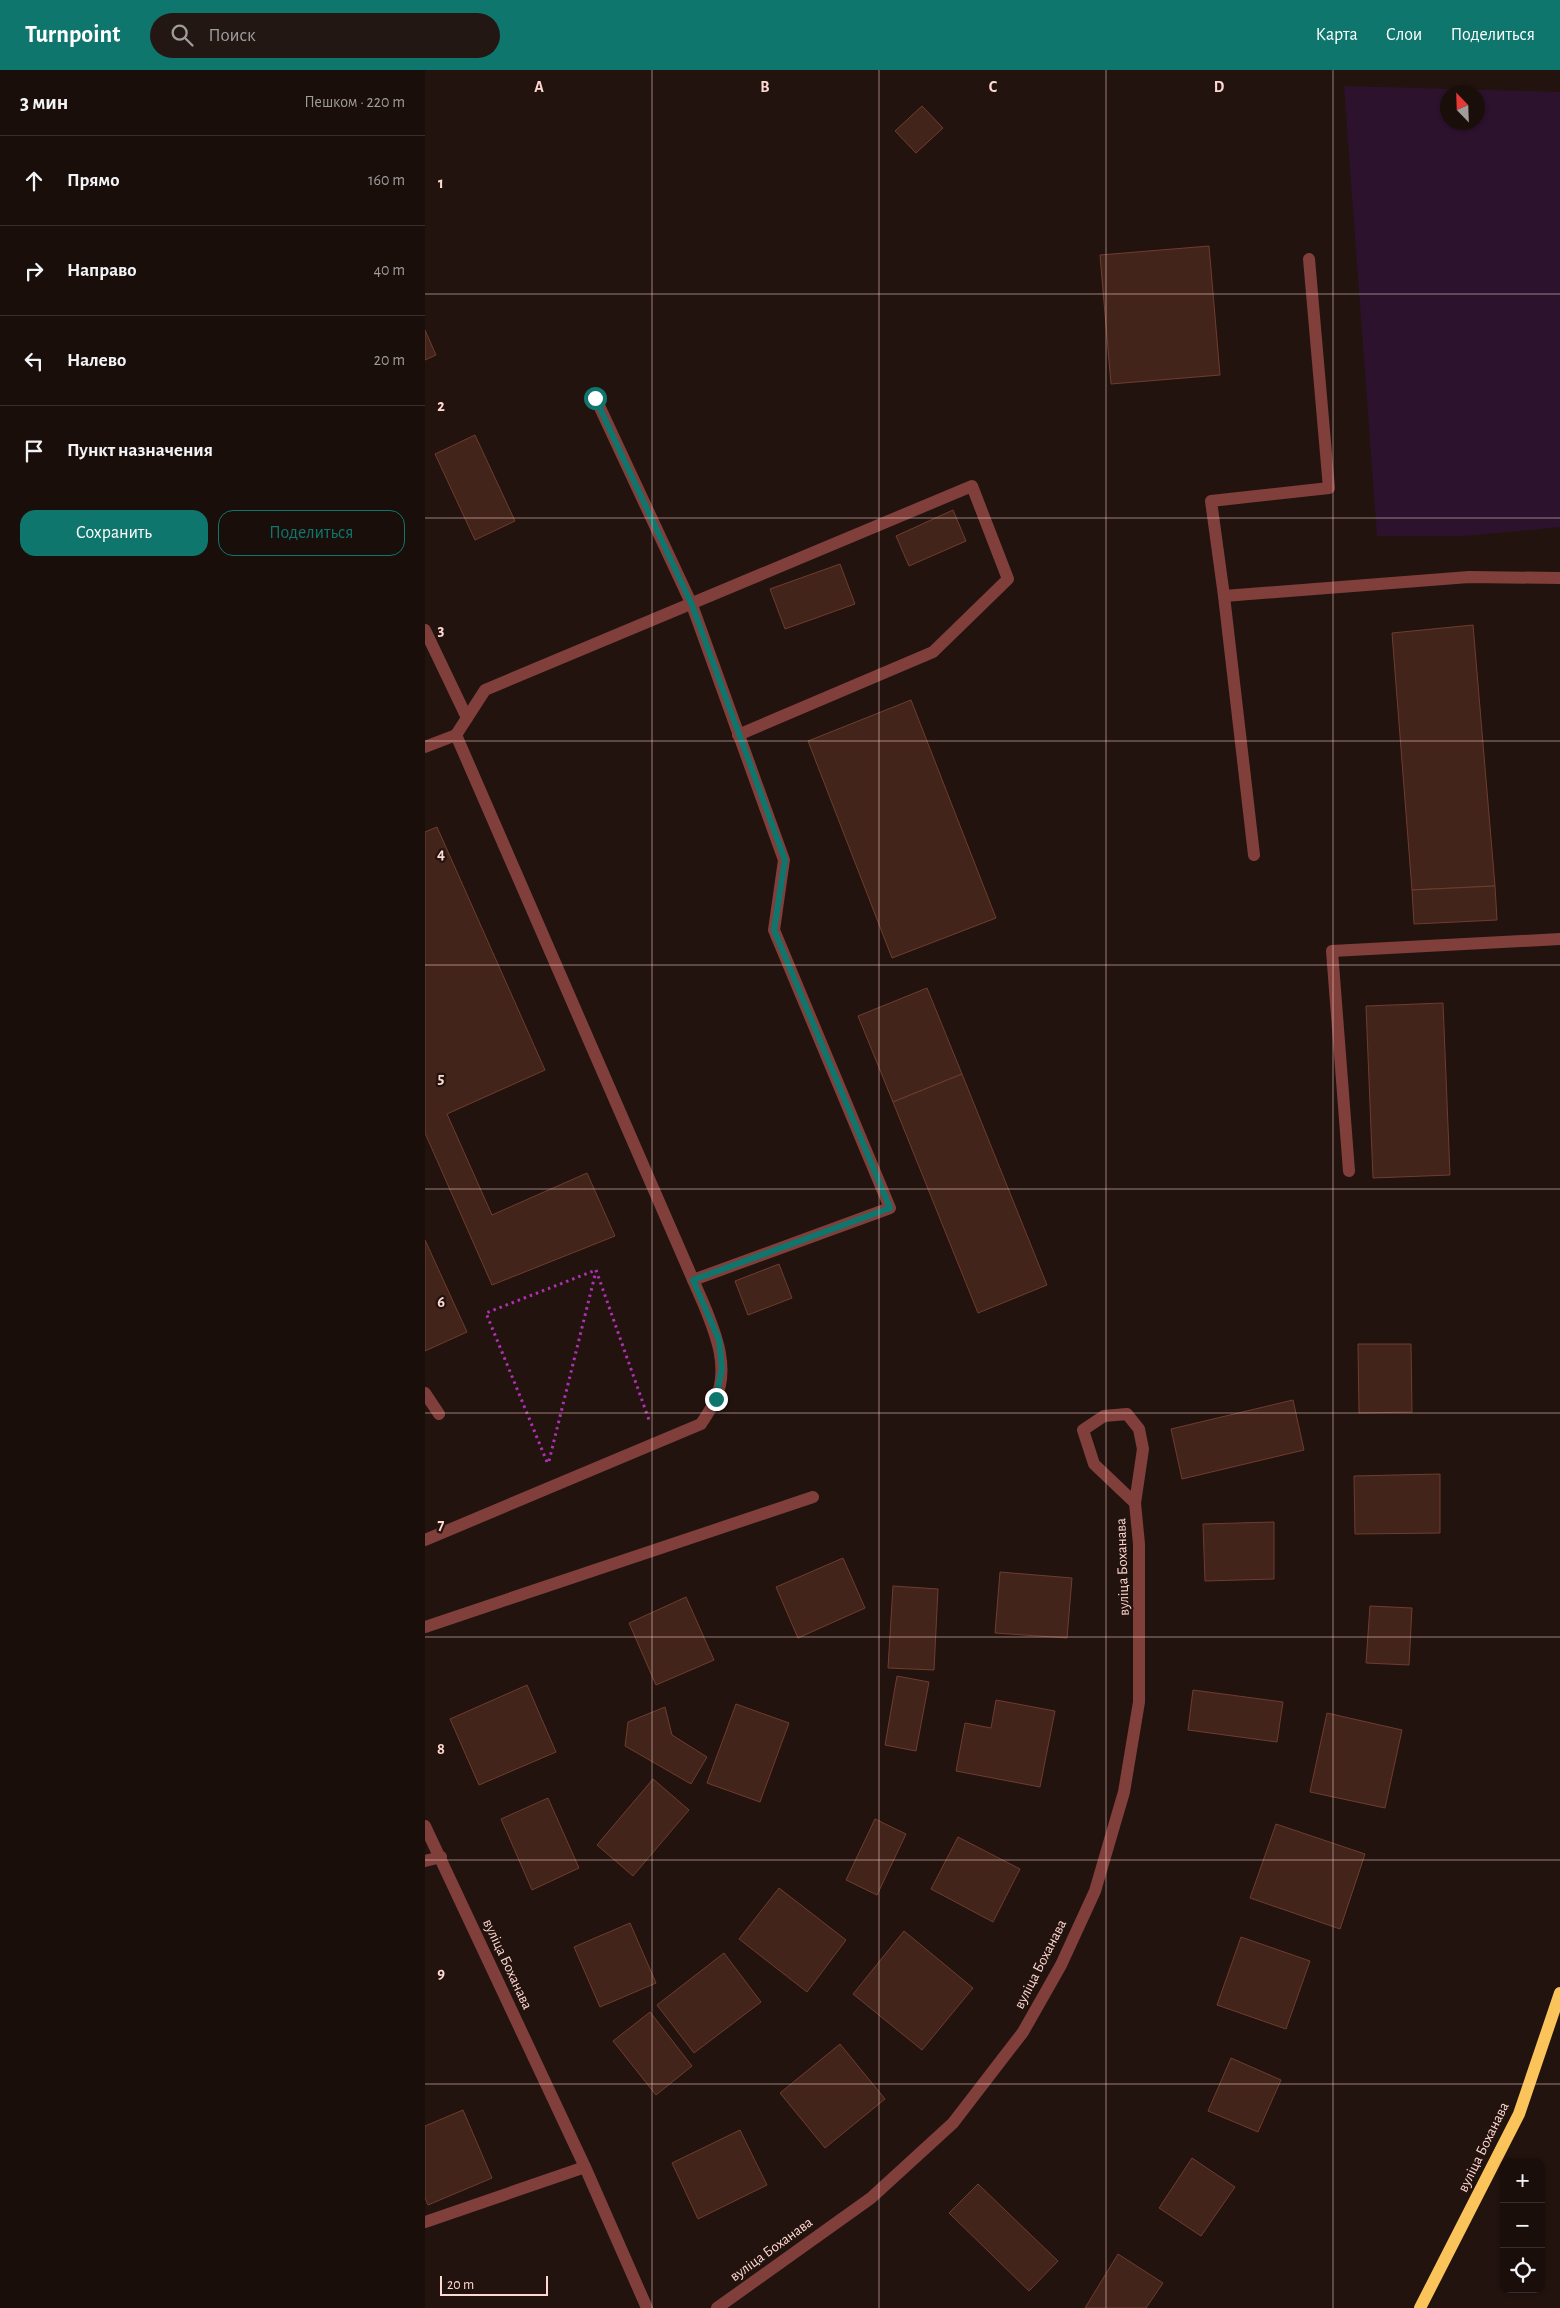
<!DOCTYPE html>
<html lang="ru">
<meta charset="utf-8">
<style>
body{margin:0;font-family:"Alegreya Sans",sans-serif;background:#231713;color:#f1f3f6}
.controls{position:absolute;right:15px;bottom:15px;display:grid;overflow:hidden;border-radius:10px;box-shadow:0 1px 4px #0004}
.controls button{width:45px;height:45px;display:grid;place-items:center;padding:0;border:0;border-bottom:1px solid #382e2b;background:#1a0e0a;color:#f1f3f6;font:25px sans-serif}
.compass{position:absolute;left:1015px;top:15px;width:45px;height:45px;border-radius:50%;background:#1a0e0a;box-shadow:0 1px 4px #0004;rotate:337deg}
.scale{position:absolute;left:15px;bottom:12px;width:108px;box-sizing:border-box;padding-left:5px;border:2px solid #fed8d1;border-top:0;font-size:14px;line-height:18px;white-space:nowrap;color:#fed8d1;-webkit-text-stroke:4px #23130e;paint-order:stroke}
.stop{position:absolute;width:15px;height:15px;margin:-11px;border:4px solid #0f766e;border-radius:50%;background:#fff}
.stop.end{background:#0f766e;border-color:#fff;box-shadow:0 1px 5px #0008}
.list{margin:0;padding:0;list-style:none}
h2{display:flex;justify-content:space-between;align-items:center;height:65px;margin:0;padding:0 20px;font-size:21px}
h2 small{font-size:16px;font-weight:400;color:#9f9c9c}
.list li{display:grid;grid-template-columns:32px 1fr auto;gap:15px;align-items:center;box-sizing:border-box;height:90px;padding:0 20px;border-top:1px solid #382e2b}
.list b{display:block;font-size:19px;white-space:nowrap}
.list em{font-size:16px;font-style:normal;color:#9f9c9c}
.actions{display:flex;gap:10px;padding:15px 20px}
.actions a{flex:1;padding:11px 0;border:1px solid #0f766e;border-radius:15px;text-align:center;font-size:18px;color:#0f766e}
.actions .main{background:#0f766e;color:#fff}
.icon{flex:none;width:28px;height:28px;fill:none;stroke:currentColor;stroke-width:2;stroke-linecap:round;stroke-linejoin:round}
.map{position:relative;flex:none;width:1135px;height:2238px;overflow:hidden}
header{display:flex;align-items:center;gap:30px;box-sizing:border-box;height:70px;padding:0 25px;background:#0f766e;color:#fff}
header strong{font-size:24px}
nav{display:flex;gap:28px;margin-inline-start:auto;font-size:18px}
.search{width:350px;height:45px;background:#231713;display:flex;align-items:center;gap:12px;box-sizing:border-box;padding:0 18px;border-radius:28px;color:#9f9c9c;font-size:19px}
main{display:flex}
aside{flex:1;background:#1a0e0a}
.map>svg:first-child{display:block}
</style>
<header>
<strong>Turnpoint</strong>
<div class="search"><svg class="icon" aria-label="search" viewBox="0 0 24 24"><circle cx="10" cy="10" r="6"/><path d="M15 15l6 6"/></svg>Поиск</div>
<nav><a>Карта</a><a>Слои</a><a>Поделиться</a></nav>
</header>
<main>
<aside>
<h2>3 мин<small>Пешком · 220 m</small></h2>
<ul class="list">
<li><svg class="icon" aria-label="ahead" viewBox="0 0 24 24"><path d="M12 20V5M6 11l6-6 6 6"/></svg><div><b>Прямо</b></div><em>160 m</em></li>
<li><svg class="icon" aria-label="right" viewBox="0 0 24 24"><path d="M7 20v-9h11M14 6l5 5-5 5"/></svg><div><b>Направо</b></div><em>40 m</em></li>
<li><svg class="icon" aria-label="left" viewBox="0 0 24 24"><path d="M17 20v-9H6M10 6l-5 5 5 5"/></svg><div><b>Налево</b></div><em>20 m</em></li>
<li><svg class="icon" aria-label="arrive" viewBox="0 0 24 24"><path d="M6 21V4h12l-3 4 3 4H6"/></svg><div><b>Пункт назначения</b></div></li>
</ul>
<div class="actions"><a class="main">Сохранить</a><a>Поделиться</a></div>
</aside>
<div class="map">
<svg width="1135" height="2238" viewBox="0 0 1135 2238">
<rect width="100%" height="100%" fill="#23130e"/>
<path fill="#2c122d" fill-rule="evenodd" d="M919,16L1135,22V457L1040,466H952ZM1022,22H1052V52H1022Z"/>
<g fill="#43241b" stroke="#6f3c2e">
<path d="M497,36L518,58L491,83L470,61Z"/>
<path d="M784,176L795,305L686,314L675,185Z"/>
<path d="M0,260L11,285L0,290Z"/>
<path d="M50,365L90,451L50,470L10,384Z"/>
<path d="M528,440L541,471L484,496L471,466Z"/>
<path d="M415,494L430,534L360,559L345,519Z"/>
<path d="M1048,555L1070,816L987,820L967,563Z"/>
<path d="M486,630L571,848L467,888L383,671Z"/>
<path d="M12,757L120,1000L22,1044L67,1145L162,1103L190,1166L67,1215L0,1063V762Z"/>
<path d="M1070,816L1072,850L989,854L987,820Z"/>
<path d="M502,918L537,1004L468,1032L433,946Z"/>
<path d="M1018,933L1025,1105L948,1108L941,936Z"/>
<path d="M537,1004L622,1215L553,1243L468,1032Z"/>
<path d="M0,1170L42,1262L0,1281Z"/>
<path d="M354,1194L367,1228L323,1245L310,1211Z"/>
<path d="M933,1274H986L987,1342L934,1343Z"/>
<path d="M868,1330L879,1380L757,1409L746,1359Z"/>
<path d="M1015,1404V1463L930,1464L929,1406Z"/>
<path d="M849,1452V1509L780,1511L778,1454Z"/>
<path d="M418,1488L440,1538L373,1568L351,1517Z"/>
<path d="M575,1502L647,1508L642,1568L570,1563Z"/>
<path d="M468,1516L513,1519L509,1600L463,1598Z"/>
<path d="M261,1527L289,1590L231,1615L204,1553Z"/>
<path d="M945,1536L987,1538L984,1595L941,1593Z"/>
<path d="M472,1606L504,1612L491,1681L460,1675Z"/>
<path d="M102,1615L131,1682L54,1715L25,1649Z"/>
<path d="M768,1620L858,1632L852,1672L763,1660Z"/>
<path d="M571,1630L630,1641L615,1717L531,1701L540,1653L566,1658Z"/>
<path d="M311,1634L364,1653L335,1732L282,1713Z"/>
<path d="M240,1637L247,1665L282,1687L266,1714L200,1676L203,1652Z"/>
<path d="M902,1643L977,1660L960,1738L885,1722Z"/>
<path d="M228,1709L264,1740L208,1806L172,1775Z"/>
<path d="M123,1728L154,1798L107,1820L76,1749Z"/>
<path d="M450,1749L481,1764L452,1825L421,1810Z"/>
<path d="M851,1754L940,1784L915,1859L825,1828Z"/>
<path d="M533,1767L595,1799L568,1852L506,1819Z"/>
<path d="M354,1818L421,1870L382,1922L314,1869Z"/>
<path d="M205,1853L231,1913L175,1937L149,1877Z"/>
<path d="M479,1861L548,1918L497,1980L428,1924Z"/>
<path d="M816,1867L885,1891L861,1959L792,1935Z"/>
<path d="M299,1883L336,1932L269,1983L232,1935Z"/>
<path d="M225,1942L267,1996L231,2025L188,1971Z"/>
<path d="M415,1974L460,2029L400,2078L355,2023Z"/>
<path d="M806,1988L856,2010L833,2062L783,2041Z"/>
<path d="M38,2040L67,2108L3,2135L0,2128V2056Z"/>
<path d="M315,2060L342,2115L273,2149L247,2093Z"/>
<path d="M767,2088L810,2117L776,2166L734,2138Z"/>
<path d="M553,2114L633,2191L604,2221L524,2143Z"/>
<path d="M693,2184L738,2213L721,2238H660Z"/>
</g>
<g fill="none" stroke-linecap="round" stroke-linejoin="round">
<g stroke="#ae31b2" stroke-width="3" stroke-dasharray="2.5 4" stroke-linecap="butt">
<path d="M171,1200L224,1350"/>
<path d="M124,1391L171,1201"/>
<path d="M122,1392L61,1243L171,1200"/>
</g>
<g stroke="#813f3b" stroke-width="12">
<path d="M884,189L904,418L786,431L799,526L1044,507L1135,508"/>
<path d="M170,327L267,535L359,790L349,860L465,1138L268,1210"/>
<path d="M799,526L829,785"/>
<path d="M0,560L42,648"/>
<path d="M31,665L60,620L547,416L583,509L508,582L313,665"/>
<path d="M0,677L31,665L279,1235C291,1264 305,1299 290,1330C287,1338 281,1346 276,1354L0,1470"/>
<path d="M924,1101L907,881L1135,869"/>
<path d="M0,1323L14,1344"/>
<path d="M0,1557L388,1427"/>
<path d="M0,1756L160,2097L222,2238"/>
<path d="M0,1791L16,1787"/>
<path d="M0,2152L160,2097"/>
<path d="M292,2238L446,2128L528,2053L598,1962L636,1895L670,1821L699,1722L714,1632V1474L710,1433L718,1379L714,1359L702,1344L679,1346L658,1360L669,1394L710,1433"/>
</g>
<path stroke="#fbc45b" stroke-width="12" d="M995,2238L1094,2044L1135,1923"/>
</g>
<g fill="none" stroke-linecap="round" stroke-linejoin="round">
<path stroke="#0f766e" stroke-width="6" d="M170,328L267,535L360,790L349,860L465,1138L268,1210L294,1270L297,1298L291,1329"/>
</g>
<path fill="none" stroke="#fed8d1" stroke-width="1" stroke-opacity="0.55" d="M227,0V2238M454,0V2238M681,0V2238M908,0V2238M0,224H1135M0,448H1135M0,671H1135M0,895H1135M0,1119H1135M0,1343H1135M0,1567H1135M0,1790H1135M0,2014H1135"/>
<g text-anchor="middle" stroke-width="4.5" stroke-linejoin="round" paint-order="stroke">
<g font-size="15" fill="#fed8d1" stroke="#23130e">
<text transform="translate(697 1497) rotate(-92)" y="5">вуліца Боханава</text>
<text transform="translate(83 1894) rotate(65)" y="5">вуліца Боханава</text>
<text transform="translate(615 1894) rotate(-63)" y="5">вуліца Боханава</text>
<text transform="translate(1058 2077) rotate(-64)" y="5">вуліца Боханава</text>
<text transform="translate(346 2179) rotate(-36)" y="5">вуліца Боханава</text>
</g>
</g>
<g font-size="16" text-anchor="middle" font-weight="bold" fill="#fed8d1" stroke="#23130e" stroke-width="4.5" stroke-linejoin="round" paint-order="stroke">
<text x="114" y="22">A</text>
<text x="340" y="22">B</text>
<text x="568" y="22">C</text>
<text x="794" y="22">D</text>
<text x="16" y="118">1</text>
<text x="16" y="341">2</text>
<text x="16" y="565">3</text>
<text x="16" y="789">4</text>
<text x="16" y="1013">5</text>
<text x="16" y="1237">6</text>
<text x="16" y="1460">7</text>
<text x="16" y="1684">8</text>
<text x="16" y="1908">9</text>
</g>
</svg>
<div class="controls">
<button>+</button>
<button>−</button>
<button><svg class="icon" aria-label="locate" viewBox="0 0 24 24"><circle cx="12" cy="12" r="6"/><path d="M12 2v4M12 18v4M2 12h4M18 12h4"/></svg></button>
</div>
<svg class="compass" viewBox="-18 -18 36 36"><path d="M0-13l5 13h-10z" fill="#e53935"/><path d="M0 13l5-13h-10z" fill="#9f9c9c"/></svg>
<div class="scale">20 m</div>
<div class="stop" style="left:170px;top:328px"></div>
<div class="stop end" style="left:291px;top:1329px"></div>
</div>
</main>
